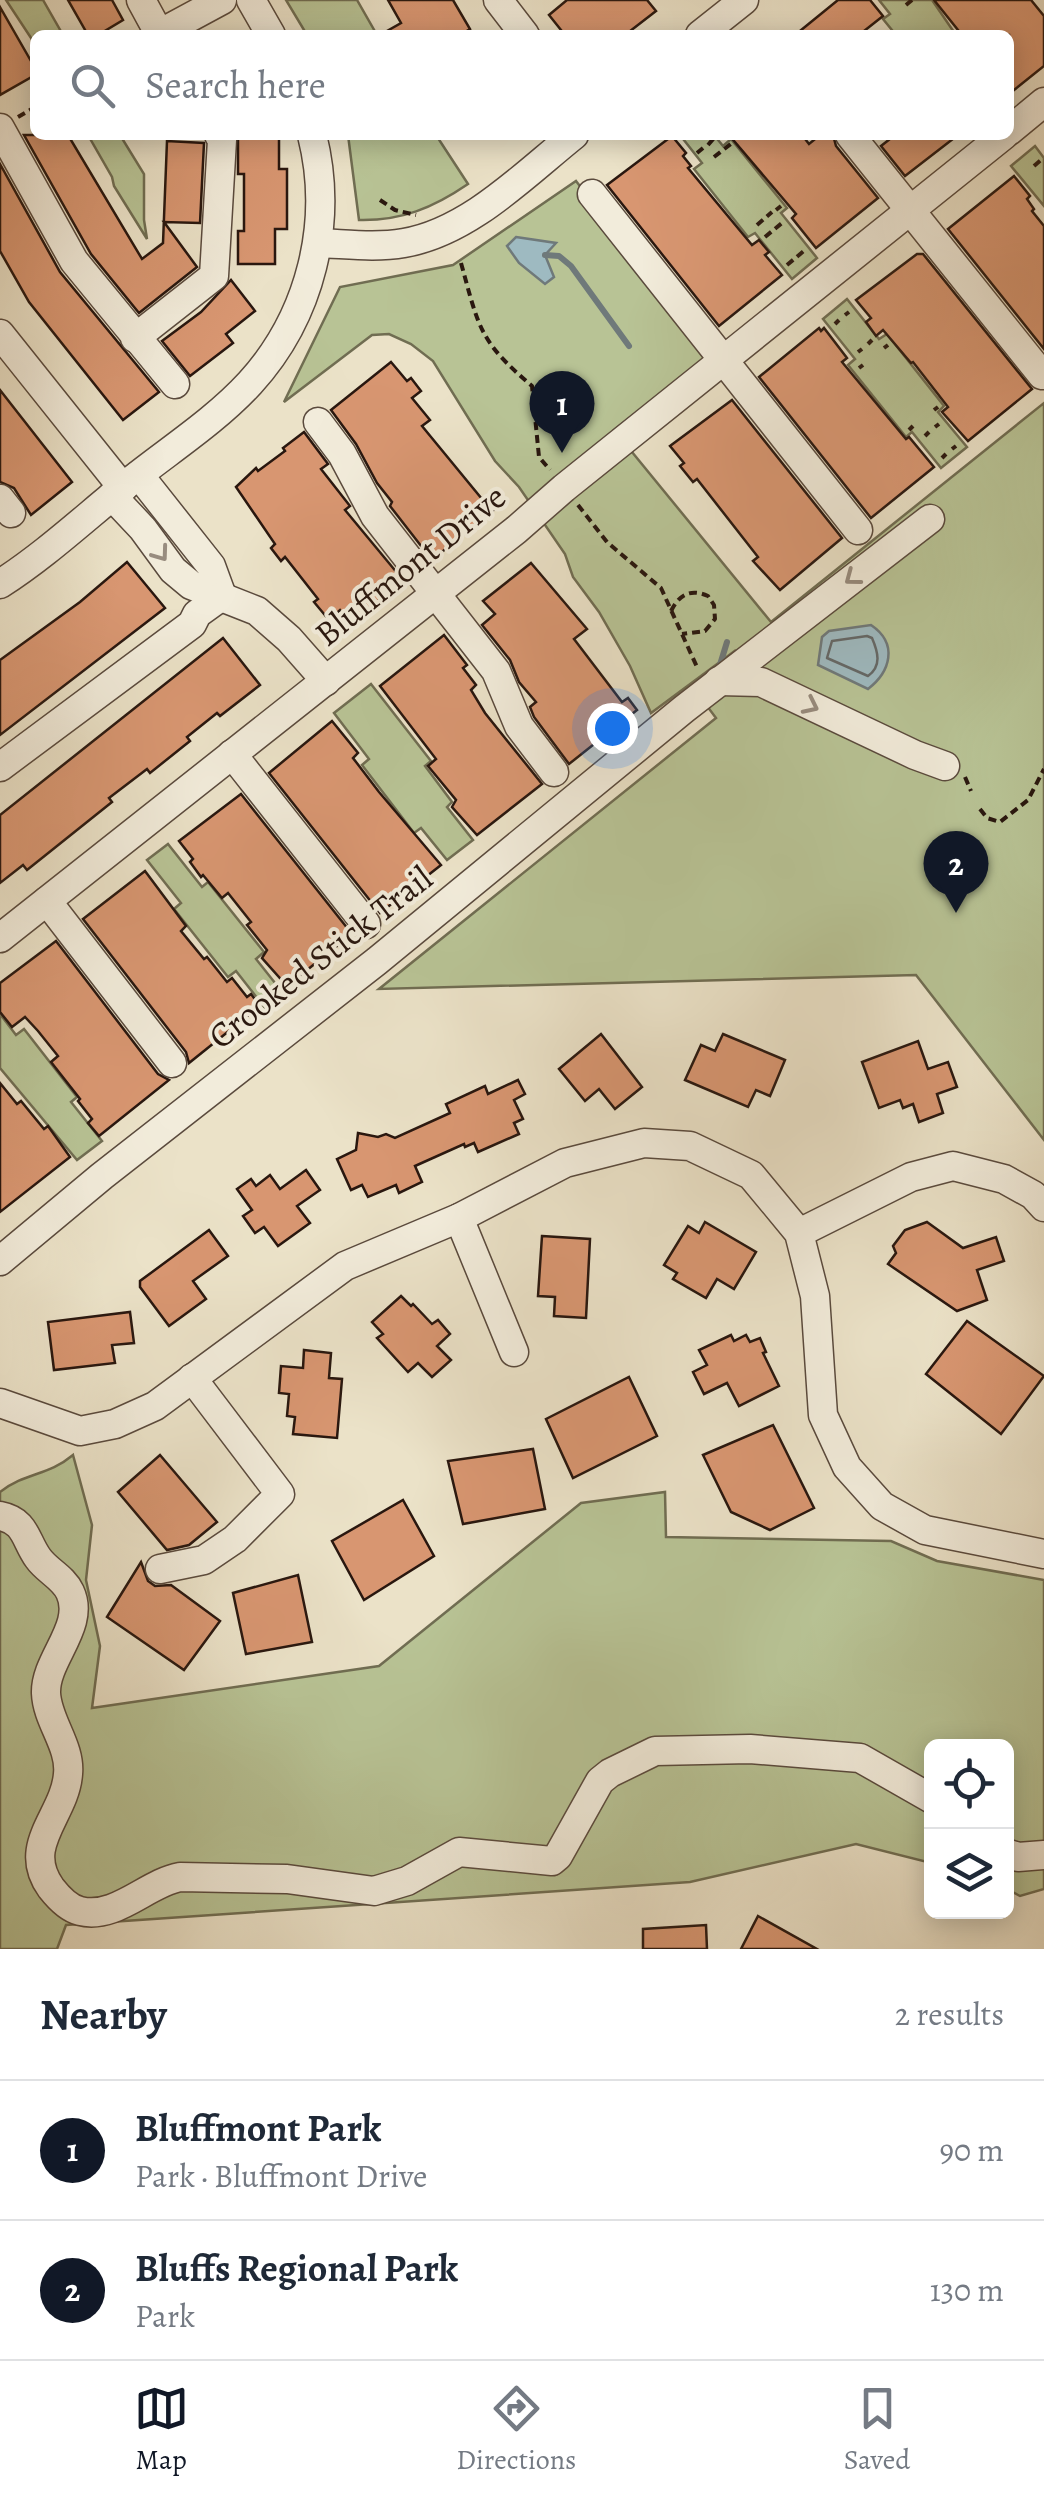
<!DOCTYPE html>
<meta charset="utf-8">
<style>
body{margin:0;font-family:Alegreya,serif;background:#f2f2f3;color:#1f2937}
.controls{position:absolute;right:30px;bottom:30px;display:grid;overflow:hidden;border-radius:15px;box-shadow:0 5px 25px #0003}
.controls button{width:90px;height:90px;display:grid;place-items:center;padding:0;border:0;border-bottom:2px solid #e0e1e3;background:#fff;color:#1f2937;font:50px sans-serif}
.you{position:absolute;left:612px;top:728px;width:35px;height:35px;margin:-25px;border:8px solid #fff;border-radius:50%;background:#1a73e8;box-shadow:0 0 0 15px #1a73e833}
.badge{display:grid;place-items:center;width:65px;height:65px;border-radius:50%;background:#111827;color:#fff;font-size:32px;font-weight:700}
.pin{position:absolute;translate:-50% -82px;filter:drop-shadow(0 2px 5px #0008)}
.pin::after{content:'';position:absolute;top:52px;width:35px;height:30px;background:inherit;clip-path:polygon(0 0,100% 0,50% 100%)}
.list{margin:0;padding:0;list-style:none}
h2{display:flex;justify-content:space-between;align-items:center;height:130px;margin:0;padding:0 40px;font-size:42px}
h2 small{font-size:32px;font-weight:400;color:#747a83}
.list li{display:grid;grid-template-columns:65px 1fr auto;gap:30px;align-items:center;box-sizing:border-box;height:140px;padding:0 40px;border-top:2px solid #e0e1e3}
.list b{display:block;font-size:38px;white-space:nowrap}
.list p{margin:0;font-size:32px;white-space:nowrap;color:#747a83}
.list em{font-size:32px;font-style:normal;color:#747a83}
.icon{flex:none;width:55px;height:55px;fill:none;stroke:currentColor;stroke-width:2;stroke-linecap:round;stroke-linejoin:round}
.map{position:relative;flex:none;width:1044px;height:1949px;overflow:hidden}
.search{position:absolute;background:#fff;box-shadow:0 5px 25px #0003;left:30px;right:30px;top:30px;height:110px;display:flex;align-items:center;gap:25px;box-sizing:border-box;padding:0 35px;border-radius:15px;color:#747a83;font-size:38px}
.sheet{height:410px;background:#fff}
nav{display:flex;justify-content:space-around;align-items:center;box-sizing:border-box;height:140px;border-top:2px solid #e0e1e3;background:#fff;font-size:28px;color:#747a83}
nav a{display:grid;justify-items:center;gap:5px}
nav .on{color:#111827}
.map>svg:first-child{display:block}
</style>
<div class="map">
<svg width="1044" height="1949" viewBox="0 0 1044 1949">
<rect width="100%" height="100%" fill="#ebe2c8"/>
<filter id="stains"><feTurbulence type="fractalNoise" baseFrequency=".002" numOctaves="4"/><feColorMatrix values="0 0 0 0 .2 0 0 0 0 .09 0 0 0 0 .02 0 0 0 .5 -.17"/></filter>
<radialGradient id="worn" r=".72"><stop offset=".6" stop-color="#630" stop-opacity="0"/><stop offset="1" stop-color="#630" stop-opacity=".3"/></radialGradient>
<g fill="#b8c395" stroke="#706d52" stroke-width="2.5">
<path d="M6,0H43L63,35H35V44Z"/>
<path d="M286,0H357L377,35H307Z"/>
<path d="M879,0H932L956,35H896L883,19L890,14Z"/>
<path d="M88,135H120L144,174V220L147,239L114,186L112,177Z"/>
<path d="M348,135H436L468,184C433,208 401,221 359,220Z"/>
<path d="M680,135H714L723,146L731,139L787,208L781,213L817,258L792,279L755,233L748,237L694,169L702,163Z"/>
<path d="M1035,146L1044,158V206L1011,166Z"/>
<path d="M576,181L711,355L614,430L771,622L1044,403V1140L916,975L379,989L716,718L692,686L736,650L651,713L630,666L599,612L573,577L565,554L519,487L495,461L433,361L411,344L389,334L372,335L284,402L340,287L453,265Z"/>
<path d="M847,299L879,339L887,334L944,406L938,412L967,447L941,468L912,432L906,437L848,365L855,359L823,319Z"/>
<path d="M371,684L431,761L425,766L452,802L447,807L473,840L447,860L421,828L414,833L362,765L369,759L334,713Z"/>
<path d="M168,844L202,887L208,882L264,952L256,959L283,993L265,1008L236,971L228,977L174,909L181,903L147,860Z"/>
<path d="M0,1014L16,1035L24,1029L77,1097L71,1102L102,1141L77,1160L0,1068Z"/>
<path d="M73,1455L92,1525L86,1580L100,1646L92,1708L379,1666L581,1503L665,1492L666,1537L891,1541L937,1561L1044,1580V1889L1020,1896L1007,1889L1006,1746H932L931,1863L856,1844L690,1882L66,1925L57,1949H0V1492C26,1472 48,1476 73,1455Z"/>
</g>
<g fill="#9ebac1" stroke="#6f797a" stroke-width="2.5">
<path d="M516,237L556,243L545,255L554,277L545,284L519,263L507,246Z"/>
<path d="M871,625C899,644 890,672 868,689L818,665L822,637L829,631Z"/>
</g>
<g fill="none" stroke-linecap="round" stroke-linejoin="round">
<path stroke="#646868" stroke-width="2.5" d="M867,636L872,638C878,652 882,666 868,676L827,658L832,641Z"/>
<g stroke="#6f797a" stroke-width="6">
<path d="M545,255L559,256L571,266L629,346"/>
<path d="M719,668L727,642"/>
</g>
</g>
<g fill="#d89671" stroke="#29170f" stroke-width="2.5">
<path d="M68,0H112L123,20L98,35H88Z"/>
<path d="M388,0H453L470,29L460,35H380L401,23Z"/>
<path d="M567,0H647L656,11L625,35H565L549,15Z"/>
<path d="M838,0H870L883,16L859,35H795Z"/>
<path d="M934,0H1031L1044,16V66L1009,94V35H962Z"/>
<path d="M0,7L35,68V75L0,95Z"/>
<path d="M24,135H68L142,259L163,243L167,141L204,143L200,223L164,222L197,267L139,313L91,254Z"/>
<path d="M238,135H279V169H287V229H275V264H238V231H244V174H238Z"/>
<path d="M729,135H802L809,144L820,135H833L836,146L878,198L816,248L792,218L796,214Z"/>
<path d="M895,135H958L905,176L881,146Z"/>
<path d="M672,136L686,153L683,156L691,166L688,168L752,245L759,240L769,252L765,255L782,275L719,326L607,185Z"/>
<path d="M0,164L60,272L159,392L123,420L29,302L0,251Z"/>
<path d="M1014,176L1030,196L1027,199L1034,209L1032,211L1044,226V349L948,229Z"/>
<path d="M917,254H923L1032,389L968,441L942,412L948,407L913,362L911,363L883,330L876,336L866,322L871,318L856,300Z"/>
<path d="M231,280L255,311L226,334L233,343L190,376L162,341L201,312Z"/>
<path d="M819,328L821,331L824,328L847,358L842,362L906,439L909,437L934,467L871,518L759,377Z"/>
<path d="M391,362L407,381L411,378L421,391L412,398L430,420L422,426L482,499L486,496L496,508L432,560L390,506L392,502L377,483L356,444L331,410Z"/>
<path d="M0,390L72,482L31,515L14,488L0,482Z"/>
<path d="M732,400L842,538L780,590L753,561L758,557L697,479L693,482L680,466L684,463L670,446Z"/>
<path d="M304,432L328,464L321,469L350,506L345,510L403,580L360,616L356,610L346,618L340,610L329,620L314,602L318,599L285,557L281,561L271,548L275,544L236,487L256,468L258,471L285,451L283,448Z"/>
<path d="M127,562L165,608L0,735V660L80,602Z"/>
<path d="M531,563L587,629L574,639L622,702L628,698L637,710L569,764L534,717L530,707L536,702L519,682L510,660L482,625L495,614L483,601Z"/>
<path d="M444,635L467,665L463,668L476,685L471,690L485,713L542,784L477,835L452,807L456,800L428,766L436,759L380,686Z"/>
<path d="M223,638L260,685L220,716L217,713L187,737L190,741L150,773L147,769L109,798L112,802L27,870L23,865L0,883V815Z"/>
<path d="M332,721L358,753L353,758L379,792L441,865L380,913L269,773Z"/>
<path d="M241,794L352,934L287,986L262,958L267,950L247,925L251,922L228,893L222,898L203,875L201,877L190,862L193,859L179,841Z"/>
<path d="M145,871L186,926L181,931L204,959L207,957L227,982L232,978L247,997L251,994L260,1006L189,1063L186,1052L83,919Z"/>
<path d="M56,941L158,1074L169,1080L99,1136L88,1123L92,1119L78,1101L80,1099L51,1062L58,1056L38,1031L25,1017L12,1027L0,1012V983Z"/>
<path d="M601,1034L642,1087L615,1109L599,1089L585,1101L559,1069Z"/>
<path d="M723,1034L785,1060L770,1096L756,1090L748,1107L685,1080L701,1045L715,1051Z"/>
<path d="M918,1041L928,1069L948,1062L957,1087L937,1094L943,1113L919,1122L913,1104L903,1108L900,1100L879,1108L862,1062Z"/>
<path d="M518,1080L525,1094L514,1100L523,1119L514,1123L519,1134L478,1152L474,1143L465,1147L464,1144L415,1166L422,1182L399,1193L396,1185L368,1197L362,1185L351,1190L337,1159L356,1150L358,1133L378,1137L386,1134L395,1138L450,1113L446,1104L485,1086L488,1094Z"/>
<path d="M0,1083L17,1104L21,1101L44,1129L48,1126L70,1157L0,1212Z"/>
<path d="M306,1170L320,1190L297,1206L310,1223L278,1246L264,1227L255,1233L243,1216L252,1210L237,1189L251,1179L256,1186L270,1175L280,1189Z"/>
<path d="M705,1222L756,1252L734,1289L717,1279L706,1298L673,1279L677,1273L664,1265L688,1226L699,1233Z"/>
<path d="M927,1222L963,1248L996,1237L1004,1261L977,1270L987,1300L957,1311L888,1264L896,1253L893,1246L905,1230Z"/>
<path d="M209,1230L228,1256L193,1281L206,1299L169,1326L140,1287V1281Z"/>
<path d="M542,1236L590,1239L586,1318L554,1316L555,1297L538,1296Z"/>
<path d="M401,1296L411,1306L413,1304L432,1324L438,1320L450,1334L437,1346L451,1360L432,1377L418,1363L408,1372L377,1338L383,1334L372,1322Z"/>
<path d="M130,1312L134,1343L112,1345L115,1363L54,1370L48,1322Z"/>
<path d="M967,1321L1044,1376L1001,1434L926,1374Z"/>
<path d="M731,1335L734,1341L746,1335L750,1342L760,1338L766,1352L763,1353L779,1386L739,1406L727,1383L704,1394L693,1372L707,1365L699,1350Z"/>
<path d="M304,1350L331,1353L329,1378L342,1379L337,1438L293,1434L295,1417L287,1416L289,1394L279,1393L281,1366L303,1368Z"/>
<path d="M629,1377L657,1436L573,1478L546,1419Z"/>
<path d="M773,1425L814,1508L770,1530L731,1512L703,1455Z"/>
<path d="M533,1449L545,1509L463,1524L448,1461Z"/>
<path d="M160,1455L217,1522L189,1545L167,1550L118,1492Z"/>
<path d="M403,1500L434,1556L364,1600L332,1541Z"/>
<path d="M141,1562L148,1581L155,1586L171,1585L220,1621L184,1670L107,1617Z"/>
<path d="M298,1575L312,1642L246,1654L233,1593Z"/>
<path d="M758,1916L817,1949H741Z"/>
<path d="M706,1925L707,1949H643V1929Z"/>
</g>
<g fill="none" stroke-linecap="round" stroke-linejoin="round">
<g stroke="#5a4a3d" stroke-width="31">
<g id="minor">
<path d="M141,0L160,35"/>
<path d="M251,0L271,35"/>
<path d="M498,0L525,35"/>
<path d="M159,34L222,0"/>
<path d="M700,35L744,0"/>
<path d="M0,128L74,261L175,384"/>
<path d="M1009,131L1044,102"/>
<path d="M850,135L1042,375"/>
<path d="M592,194L858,530"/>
<path d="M318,243C347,244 375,248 404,243C469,232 524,175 574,135"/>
<path d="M0,334L123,488"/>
<path d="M135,338L214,276L222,140L219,135"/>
<path d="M318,422L342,454L375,516L496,671L519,726L554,772"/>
<path d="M139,475L211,566L222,596"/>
<path d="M112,496L143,529L173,570L191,585L257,611L289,639L326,681"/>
<path d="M0,499L11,513"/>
<path d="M0,584C47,554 89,514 132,480C171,449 216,420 250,383C311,316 334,222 312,135"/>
<path d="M719,681L761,682L915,755L945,766"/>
<path d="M232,754L366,924"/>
<path d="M0,767L192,624L197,614L222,596"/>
<path d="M47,901L172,1063"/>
<path d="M0,938L516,530L564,488L1004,135"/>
<path d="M459,1218L514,1352"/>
<path d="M799,1233L911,1177L953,1166L1004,1179L1033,1195L1044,1207"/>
<path d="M0,1261L102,1176L377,961L684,709L930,519"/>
<path d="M0,1403L80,1431L115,1424L155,1406L345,1266L459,1218L565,1163L644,1143L690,1146L751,1175L799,1233L815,1296L823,1415L847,1467L882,1506L925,1530L1044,1554"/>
<path d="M0,1516C26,1521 25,1540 38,1558C47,1571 63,1577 70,1592C86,1626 45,1659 46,1693C47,1721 71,1746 68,1774C65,1816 20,1845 51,1888C58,1897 68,1908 80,1911C116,1920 147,1883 180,1877L287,1879L374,1891L407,1881L459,1852L552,1861L558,1856L600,1781L610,1773L655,1751L750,1749L860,1758L932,1799"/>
<path d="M160,1569L204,1560L235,1539L280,1494L192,1378"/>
<path d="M1006,1853L1018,1857L1044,1855"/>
</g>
</g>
<g stroke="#29170f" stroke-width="4" stroke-dasharray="8 5" stroke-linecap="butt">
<path d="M906,5L912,0"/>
<path d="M18,117L35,107"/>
<path d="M708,145L714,138"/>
<path d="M697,153L703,148"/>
<path d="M714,157L732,143"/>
<path d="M1034,166L1041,160"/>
<path d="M380,200L395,210L416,215"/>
<path d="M776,210L781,206"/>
<path d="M757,225L772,212"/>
<path d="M765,237L782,223"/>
<path d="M461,263C479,328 479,341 532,386L539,457L550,470"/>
<path d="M787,265L805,250"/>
<path d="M845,315L849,312"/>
<path d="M835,324L839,320"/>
<path d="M868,344L872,340"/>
<path d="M884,348L888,345"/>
<path d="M858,352L862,349"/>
<path d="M859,368L863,365"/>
<path d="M934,410L938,407"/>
<path d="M935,427L939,424"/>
<path d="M909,430L913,426"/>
<path d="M925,436L929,432"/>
<path d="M952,449L956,446"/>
<path d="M942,458L946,454"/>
<path d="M578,505L607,542L661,588L697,667"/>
<path d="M671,611C679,595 690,588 708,596L714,605L715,619L705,631L682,634"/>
<path d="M965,777L971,791"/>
<path d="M980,809L987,818L1000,822L1028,800L1044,769"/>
</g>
<use href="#minor" stroke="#f2ecdb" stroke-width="28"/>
</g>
<defs><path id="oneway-chevron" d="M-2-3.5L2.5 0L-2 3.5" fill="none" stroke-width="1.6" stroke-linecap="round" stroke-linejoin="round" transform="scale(2.5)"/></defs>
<g stroke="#988c7f">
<use href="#oneway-chevron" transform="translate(161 554) rotate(54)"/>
<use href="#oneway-chevron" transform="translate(852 578) rotate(143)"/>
<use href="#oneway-chevron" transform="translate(811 706) rotate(26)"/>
</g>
<g text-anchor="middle" stroke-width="8" stroke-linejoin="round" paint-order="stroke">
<g font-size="35" fill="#29170f" stroke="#f2ecdb">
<text transform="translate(410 565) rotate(-39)" y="12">Bluffmont Drive</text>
<text transform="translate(320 957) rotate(-38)" y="12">Crooked Stick Trail</text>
</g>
</g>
<rect width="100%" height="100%" filter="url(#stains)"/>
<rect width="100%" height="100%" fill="url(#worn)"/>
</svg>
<div class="controls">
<button><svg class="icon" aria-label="locate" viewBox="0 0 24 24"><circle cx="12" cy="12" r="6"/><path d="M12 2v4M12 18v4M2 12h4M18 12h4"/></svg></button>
<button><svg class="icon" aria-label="layers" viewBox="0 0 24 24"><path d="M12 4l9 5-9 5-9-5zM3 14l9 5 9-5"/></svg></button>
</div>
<div class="you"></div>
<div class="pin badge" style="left:562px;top:453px">1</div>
<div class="pin badge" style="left:956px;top:913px">2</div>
<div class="search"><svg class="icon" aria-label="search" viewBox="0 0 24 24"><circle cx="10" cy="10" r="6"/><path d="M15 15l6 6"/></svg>Search here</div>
</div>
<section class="sheet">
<h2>Nearby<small>2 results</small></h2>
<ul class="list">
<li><span class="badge">1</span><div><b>Bluffmont Park</b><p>Park · Bluffmont Drive</p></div><em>90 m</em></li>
<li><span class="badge">2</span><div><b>Bluffs Regional Park</b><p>Park</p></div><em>130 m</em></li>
</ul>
</section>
<nav>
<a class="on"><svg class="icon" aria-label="map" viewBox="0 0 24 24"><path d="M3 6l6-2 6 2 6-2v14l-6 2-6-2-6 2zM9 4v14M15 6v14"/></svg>Map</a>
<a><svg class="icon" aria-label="directions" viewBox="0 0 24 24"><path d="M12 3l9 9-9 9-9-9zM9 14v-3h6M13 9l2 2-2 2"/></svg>Directions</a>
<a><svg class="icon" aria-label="saved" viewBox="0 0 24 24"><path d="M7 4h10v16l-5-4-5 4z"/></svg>Saved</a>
</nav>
